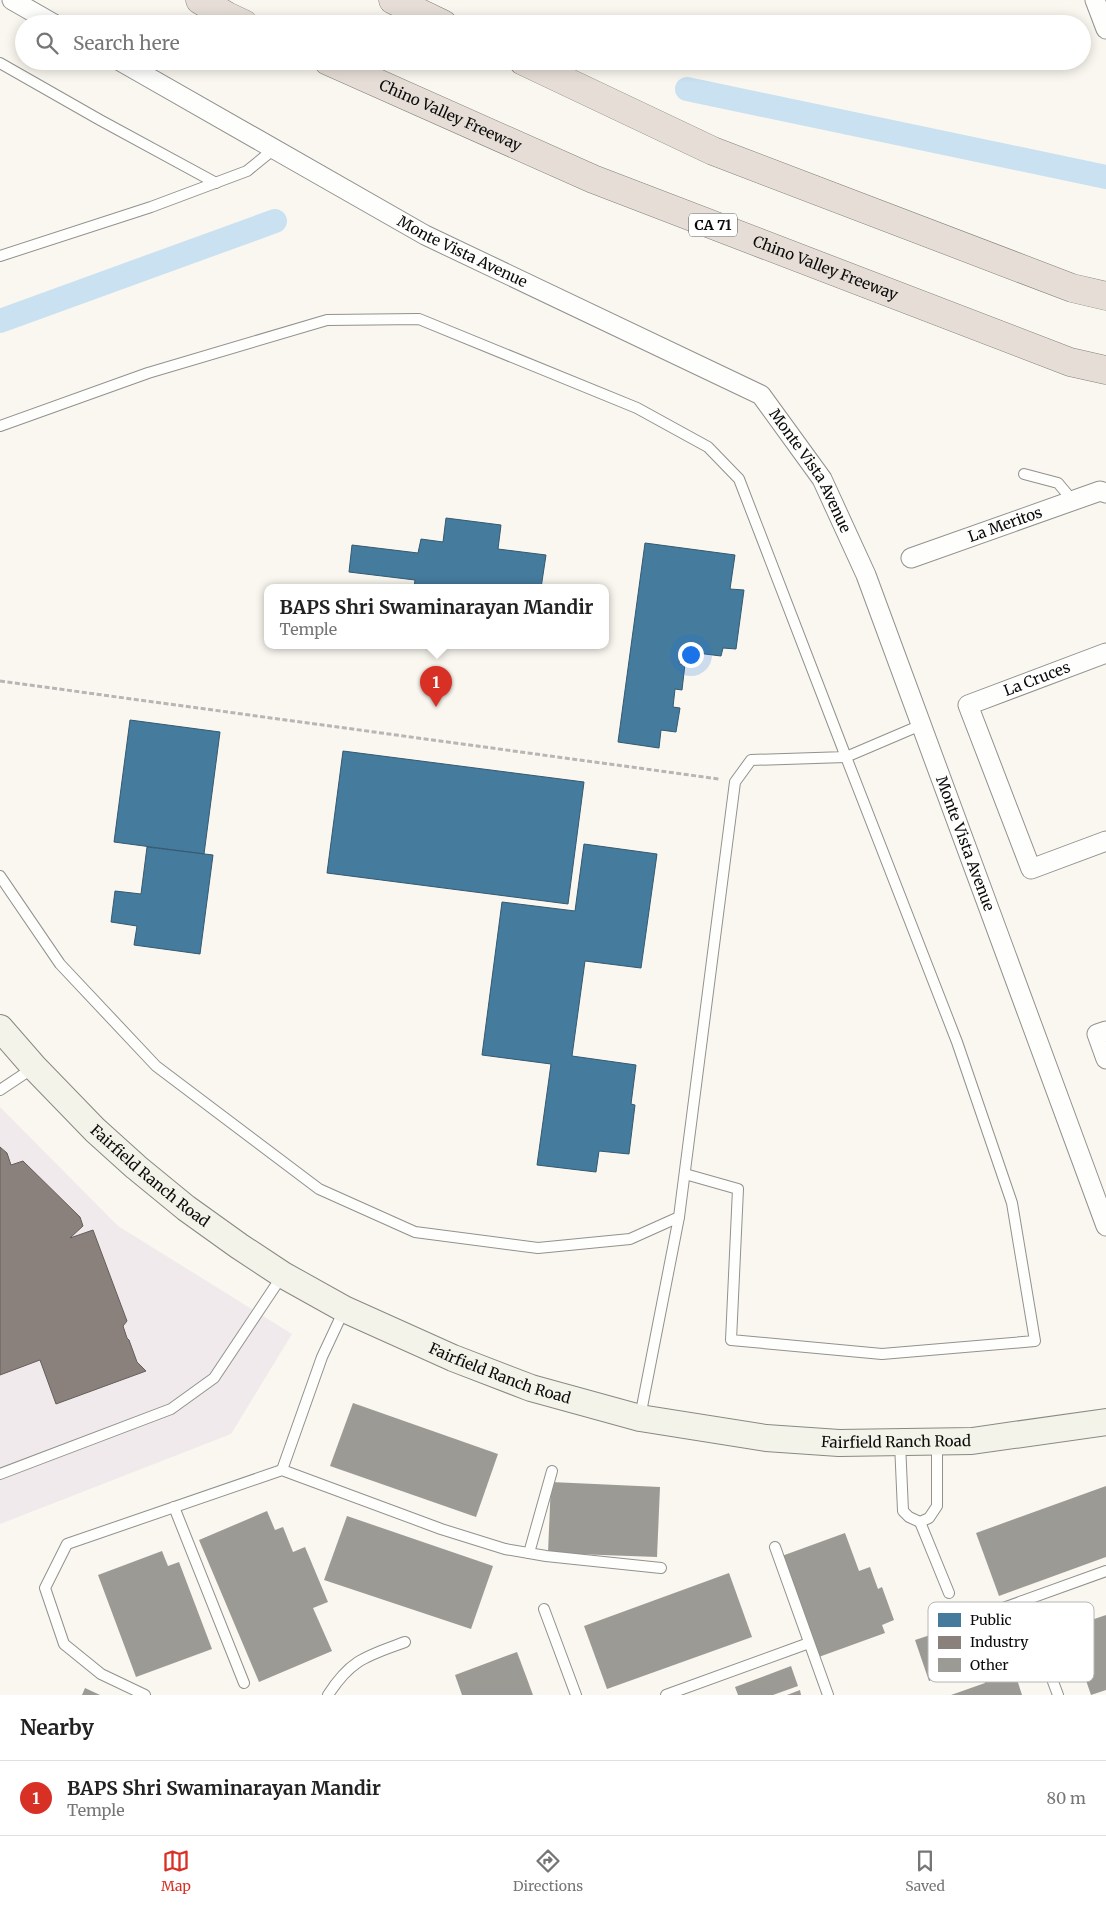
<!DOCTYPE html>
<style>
body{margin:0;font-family:Merriweather,serif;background:#f2f2f2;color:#222}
.you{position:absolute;left:690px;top:654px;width:18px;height:18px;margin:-12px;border:4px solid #fff;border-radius:50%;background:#1a73e8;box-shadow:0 0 0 8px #1a73e833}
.badge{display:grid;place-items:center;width:32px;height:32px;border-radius:50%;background:#d93025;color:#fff;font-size:16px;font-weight:700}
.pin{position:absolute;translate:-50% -41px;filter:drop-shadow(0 1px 2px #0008)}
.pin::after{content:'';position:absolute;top:26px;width:18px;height:15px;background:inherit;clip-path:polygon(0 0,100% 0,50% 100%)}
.popup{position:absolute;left:264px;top:584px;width:345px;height:65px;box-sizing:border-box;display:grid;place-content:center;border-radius:10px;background:#fff;filter:drop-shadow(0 1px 4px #0005);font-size:16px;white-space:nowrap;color:#767676}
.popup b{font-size:19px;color:#222}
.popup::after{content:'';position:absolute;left:50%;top:100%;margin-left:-10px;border:10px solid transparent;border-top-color:#fff}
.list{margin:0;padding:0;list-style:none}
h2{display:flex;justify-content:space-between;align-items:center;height:65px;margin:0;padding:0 20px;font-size:21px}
h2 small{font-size:16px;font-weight:400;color:#767676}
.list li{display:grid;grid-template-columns:32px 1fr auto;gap:15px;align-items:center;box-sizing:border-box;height:75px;padding:0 20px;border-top:1px solid #e0e0e0}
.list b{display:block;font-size:19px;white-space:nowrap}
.list p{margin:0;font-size:16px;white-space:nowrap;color:#767676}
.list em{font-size:16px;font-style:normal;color:#767676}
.icon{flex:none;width:28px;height:28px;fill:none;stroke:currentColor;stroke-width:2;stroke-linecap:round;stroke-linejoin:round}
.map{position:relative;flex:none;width:1106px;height:1695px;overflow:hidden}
.search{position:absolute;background:#fff;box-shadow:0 2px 12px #0003;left:15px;right:15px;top:15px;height:55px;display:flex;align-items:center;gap:12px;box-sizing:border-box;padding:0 18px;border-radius:28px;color:#767676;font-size:19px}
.sheet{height:140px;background:#fff}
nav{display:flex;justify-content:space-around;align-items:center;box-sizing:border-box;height:70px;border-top:1px solid #e0e0e0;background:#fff;font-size:14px;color:#767676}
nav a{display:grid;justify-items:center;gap:2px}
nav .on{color:#d93025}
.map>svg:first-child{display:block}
</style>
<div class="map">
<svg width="1106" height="1695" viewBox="0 0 1106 1695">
<rect width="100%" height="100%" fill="#f9f7ef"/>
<path fill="#f0eaec" d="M0,1107L118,1226L292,1334L231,1434L0,1524Z"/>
<g fill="#457b9d" stroke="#345971">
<path d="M446,518L501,525L498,549L546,555L541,588H414L415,580L349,572L352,545L418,553L421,539L443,542Z"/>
<path d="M645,543L735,555L730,589L744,590L736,649L723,648L721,656L681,651L679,664H685L682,690L675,689L673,707L680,708L676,732L661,730L659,748L618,742Z"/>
<path d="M130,720L220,732L204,854L114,842Z"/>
<path d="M343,751L584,782L568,904L327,873Z"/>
<path d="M584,844L657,854L641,968L585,961L572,1056L636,1065L631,1104L635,1105L629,1154L599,1151L596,1172L537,1165L551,1064L482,1055L502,902L575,911Z"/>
<path d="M147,847L213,855L200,954L134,945L137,926L111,922L115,891L141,894Z"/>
</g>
<path fill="#8a817c" stroke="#645e5a" d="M0,1147L7,1153L11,1165L23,1161L80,1217L83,1226L70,1238L93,1230L127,1321L123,1326L127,1338L129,1340L137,1362L146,1371L56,1404L40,1360L0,1375Z"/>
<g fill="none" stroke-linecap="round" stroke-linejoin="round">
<g stroke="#c9e1f0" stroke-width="24">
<path d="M687,89L1106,177"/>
<path d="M0,321L275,221"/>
</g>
</g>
<g fill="#9c9a95">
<path d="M353,1403L498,1454L476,1517L330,1466Z"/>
<path d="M551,1482L660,1487L657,1557L548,1553Z"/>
<path d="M1106,1486V1557L999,1596L976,1533Z"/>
<path d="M267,1511L275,1530L283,1527L293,1552L305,1547L328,1602L313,1608L332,1651L259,1682L199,1540Z"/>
<path d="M347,1516L493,1566L471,1629L324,1580Z"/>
<path d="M845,1533L859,1571L870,1567L878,1589L882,1587L894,1620L882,1625L885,1633L816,1658L779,1557Z"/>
<path d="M162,1551L168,1566L179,1562L212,1649L136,1677L98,1575Z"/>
<path d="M729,1573L752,1637L607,1689L584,1626Z"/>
<path d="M1106,1615V1690L1091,1695L1068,1628Z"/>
<path d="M976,1620L988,1658L1008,1651L1022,1695H951L985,1683L983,1677L968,1682L963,1669L929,1681L915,1640Z"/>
<path d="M517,1652L533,1695H462L455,1675Z"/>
<path d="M791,1666L798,1686L773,1695H738L735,1687Z"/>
<path d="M85,1688L100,1695H82Z"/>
<path d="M800,1690L801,1695H787Z"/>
</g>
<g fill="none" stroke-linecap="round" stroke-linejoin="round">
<g stroke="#92918e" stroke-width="12">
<g id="lane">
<path d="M0,63L100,120L216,183"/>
<path d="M0,256L151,207L247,171L274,149"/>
<path d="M0,426L148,373L327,320L419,319L637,408L708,447L739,479L846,757L751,760L735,782L679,1217L630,1239L538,1248L415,1232L319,1189L156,1066L60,964L0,876"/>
<path d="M1024,474L1058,483L1073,501"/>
<path d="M0,1090L33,1068"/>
<path d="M685,1174L738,1189L731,1340L882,1354L1035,1341L1012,1203L957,1042L846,757L921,725"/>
<path d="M640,1417L679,1217"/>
<path d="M900,1443L903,1511L909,1517L920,1522L929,1518L937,1506V1441"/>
<path d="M282,1470L322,1357L344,1310"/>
<path d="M0,1474L171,1409L214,1378L282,1276"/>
<path d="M174,1507L244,1683"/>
<path d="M920,1522L949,1593"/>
<path d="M775,1547L828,1695"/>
<path d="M529,1553L552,1471"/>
<path d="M1023,1601L1058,1695"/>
<path d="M544,1609L576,1695"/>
<path d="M995,1611L1106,1571"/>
<path d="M145,1695L101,1674L64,1644L45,1588L67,1544L282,1470L441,1529L505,1549L546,1556L661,1568"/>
<path d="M328,1695C351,1659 367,1656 405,1642"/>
<path d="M666,1695L809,1643"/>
</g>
</g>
<g stroke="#92918e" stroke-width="21">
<g id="street">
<path d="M12,0L54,24"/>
<path d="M1095,0L1106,29"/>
<path id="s1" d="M120,61L425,235L761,395L822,479L866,575L1106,1226"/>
<path id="s2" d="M911,558L1100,491L1106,493"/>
<path d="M1106,653L968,705L1031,869L1106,841"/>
<path d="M1106,1031L1097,1034L1106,1059"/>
</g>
</g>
<g stroke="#898884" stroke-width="28">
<g id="secondary">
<path id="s3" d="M0,1028L34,1067L95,1130L136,1167L186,1208L239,1246L283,1275L344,1309L453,1358L531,1388L640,1418L766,1438L839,1443L972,1441L1106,1422"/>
</g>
</g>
<g stroke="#7f7f7b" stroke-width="29">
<g id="highway">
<path d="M200,0L227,16L244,24"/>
<path d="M393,0L443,24"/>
<path id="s4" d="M328,61L593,179L1070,362L1106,370"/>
<path d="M523,61L713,151L1072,288L1106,296"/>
</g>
</g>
<path stroke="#b7b6b5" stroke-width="3" stroke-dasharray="5 2.5" stroke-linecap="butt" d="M0,681L719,779"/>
<use href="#lane" stroke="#fefefd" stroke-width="10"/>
<use href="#street" stroke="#fefefd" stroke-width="19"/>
<use href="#secondary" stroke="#f3f3e9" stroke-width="26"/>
<use href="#highway" stroke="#e6ded6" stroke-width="28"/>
</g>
<g text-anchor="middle" stroke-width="5" stroke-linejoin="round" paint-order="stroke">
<rect fill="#fff" stroke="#545454" stroke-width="1" x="689" y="213.5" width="48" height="23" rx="4"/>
<g font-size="14" font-weight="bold" fill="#0b0b0b">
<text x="713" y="230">CA 71</text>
</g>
<g font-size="15" fill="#0b0b0b" stroke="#fff">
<text dy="5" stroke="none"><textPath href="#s4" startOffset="134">Chino Valley Freeway</textPath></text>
<text dy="5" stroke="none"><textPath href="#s1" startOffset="392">Monte Vista Avenue</textPath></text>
<text dy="5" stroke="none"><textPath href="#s4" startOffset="539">Chino Valley Freeway</textPath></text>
<text dy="5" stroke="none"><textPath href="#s1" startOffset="814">Monte Vista Avenue</textPath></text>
<text dy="5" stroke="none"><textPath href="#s2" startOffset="100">La Meritos</textPath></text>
<text transform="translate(1037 679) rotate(-21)" y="5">La Cruces</text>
<text dy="5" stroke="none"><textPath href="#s1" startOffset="1219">Monte Vista Avenue</textPath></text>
<text dy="5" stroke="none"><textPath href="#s3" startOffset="211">Fairfield Ranch Road</textPath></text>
<text dy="5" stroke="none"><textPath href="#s3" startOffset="616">Fairfield Ranch Road</textPath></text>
<text dy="5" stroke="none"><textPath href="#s3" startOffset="1021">Fairfield Ranch Road</textPath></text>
</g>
</g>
<rect x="928" y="1602" width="166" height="80" rx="8" fill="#fff" stroke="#b6b6b6" stroke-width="1"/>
<rect x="938" y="1613" width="23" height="14" fill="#457b9d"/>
<rect x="938" y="1636" width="23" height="13" fill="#8a817c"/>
<rect x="938" y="1658" width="23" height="14" fill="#9c9a95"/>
<g font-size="14" fill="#0b0b0b">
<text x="970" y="1625">Public</text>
<text x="970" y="1647">Industry</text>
<text x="970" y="1670">Other</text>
</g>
</svg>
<div class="you"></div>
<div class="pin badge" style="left:436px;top:707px">1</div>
<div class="popup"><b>BAPS Shri Swaminarayan Mandir</b>Temple</div>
<div class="search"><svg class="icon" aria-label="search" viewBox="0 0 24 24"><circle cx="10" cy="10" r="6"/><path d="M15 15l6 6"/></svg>Search here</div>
</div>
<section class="sheet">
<h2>Nearby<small></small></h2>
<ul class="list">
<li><span class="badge">1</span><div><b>BAPS Shri Swaminarayan Mandir</b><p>Temple</p></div><em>80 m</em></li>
</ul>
</section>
<nav>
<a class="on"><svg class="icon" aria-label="map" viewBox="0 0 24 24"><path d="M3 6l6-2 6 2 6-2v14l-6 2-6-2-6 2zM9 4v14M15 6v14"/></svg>Map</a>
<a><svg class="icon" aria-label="directions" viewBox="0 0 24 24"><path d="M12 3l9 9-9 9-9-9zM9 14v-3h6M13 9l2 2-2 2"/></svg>Directions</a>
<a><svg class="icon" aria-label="saved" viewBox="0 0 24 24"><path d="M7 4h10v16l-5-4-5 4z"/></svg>Saved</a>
</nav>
